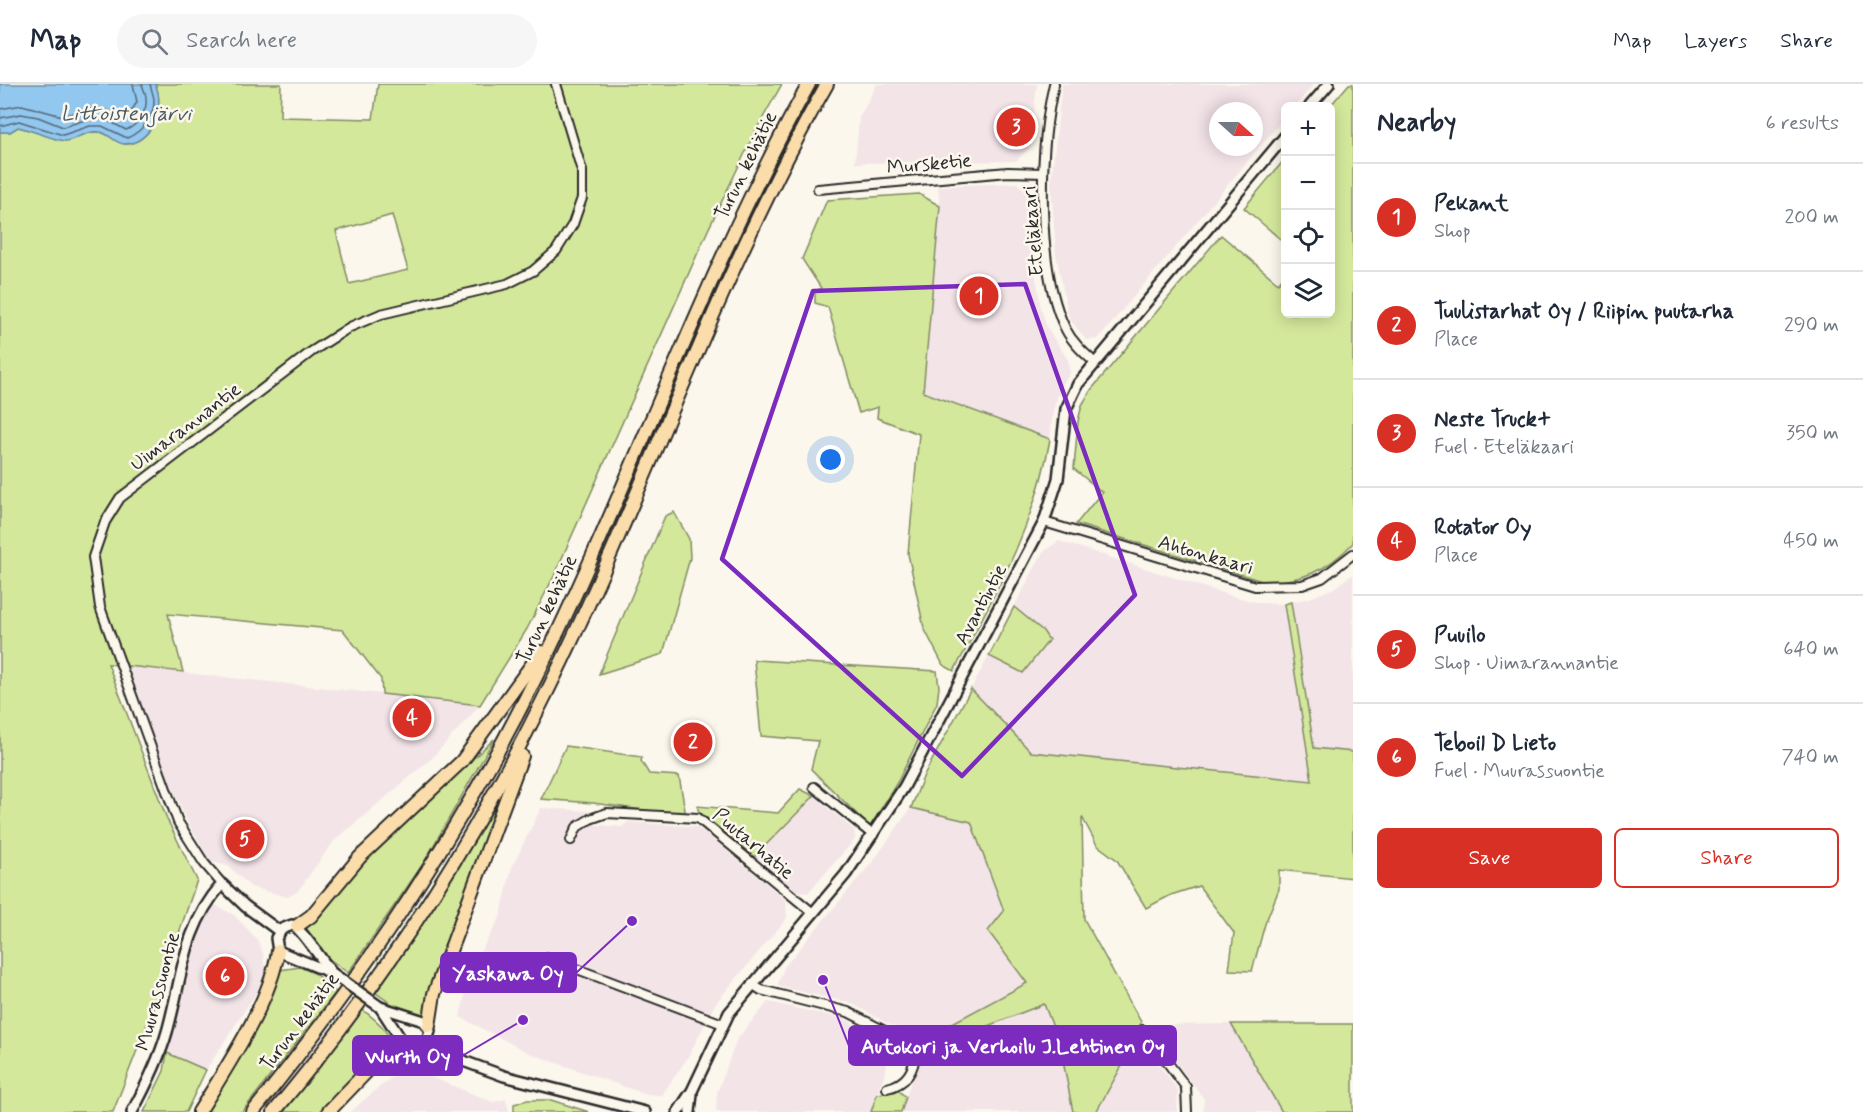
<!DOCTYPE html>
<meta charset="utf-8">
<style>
body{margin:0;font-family:Mynerve,sans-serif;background:#f6f6f7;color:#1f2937}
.controls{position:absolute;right:18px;top:18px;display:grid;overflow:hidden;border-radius:9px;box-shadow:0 3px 15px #0003}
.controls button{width:54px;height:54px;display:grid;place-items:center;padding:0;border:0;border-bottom:2px solid #e0e1e3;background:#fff;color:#1f2937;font:30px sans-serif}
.compass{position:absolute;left:1209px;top:18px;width:54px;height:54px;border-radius:50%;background:#fff;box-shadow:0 3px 15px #0003;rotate:111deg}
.you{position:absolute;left:831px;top:376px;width:21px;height:21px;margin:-15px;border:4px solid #fff;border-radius:50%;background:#1a73e8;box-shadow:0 0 0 9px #1a73e833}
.badge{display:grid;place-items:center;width:39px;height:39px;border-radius:50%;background:#d93025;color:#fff;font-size:20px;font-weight:700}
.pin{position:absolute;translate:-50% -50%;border:3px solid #fff;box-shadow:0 2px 6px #0006}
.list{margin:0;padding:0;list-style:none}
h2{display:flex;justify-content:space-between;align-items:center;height:78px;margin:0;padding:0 24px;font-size:26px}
h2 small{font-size:20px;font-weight:400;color:#747a83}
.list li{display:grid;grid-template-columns:39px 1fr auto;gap:18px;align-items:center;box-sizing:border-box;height:108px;padding:0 24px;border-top:2px solid #e0e1e3}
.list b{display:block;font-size:22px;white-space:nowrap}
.list p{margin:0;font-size:20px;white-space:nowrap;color:#747a83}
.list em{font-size:20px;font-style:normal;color:#747a83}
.actions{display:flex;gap:12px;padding:18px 24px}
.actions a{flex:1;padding:14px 0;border:2px solid #d93025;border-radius:9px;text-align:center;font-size:21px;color:#d93025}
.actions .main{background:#d93025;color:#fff}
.icon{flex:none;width:33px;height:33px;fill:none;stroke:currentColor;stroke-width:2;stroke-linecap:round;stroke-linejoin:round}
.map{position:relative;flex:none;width:1353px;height:1028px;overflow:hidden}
header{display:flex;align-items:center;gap:36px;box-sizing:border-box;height:84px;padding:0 30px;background:#fff;border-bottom:2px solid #e0e1e3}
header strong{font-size:28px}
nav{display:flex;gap:33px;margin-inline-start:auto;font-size:21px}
.search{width:420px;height:54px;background:#f6f6f7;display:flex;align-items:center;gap:15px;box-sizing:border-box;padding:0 21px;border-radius:33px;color:#747a83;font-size:22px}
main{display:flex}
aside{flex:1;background:#fff}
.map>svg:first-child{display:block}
</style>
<header>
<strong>Map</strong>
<div class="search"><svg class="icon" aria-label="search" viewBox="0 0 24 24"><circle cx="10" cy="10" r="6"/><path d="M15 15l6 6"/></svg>Search here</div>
<nav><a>Map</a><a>Layers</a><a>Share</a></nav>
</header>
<main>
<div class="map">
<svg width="1353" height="1028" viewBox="0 0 1353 1028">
<rect width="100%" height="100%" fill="#fbf7ec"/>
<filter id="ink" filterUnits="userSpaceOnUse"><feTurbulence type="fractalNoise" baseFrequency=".0167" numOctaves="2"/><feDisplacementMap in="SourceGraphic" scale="12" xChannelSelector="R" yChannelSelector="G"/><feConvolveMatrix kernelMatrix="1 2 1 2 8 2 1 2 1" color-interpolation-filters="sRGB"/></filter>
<g filter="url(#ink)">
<g fill="#f3e4e8" fill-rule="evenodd">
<path d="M877,0H1037L1030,63L1016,77L855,79L859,34Z"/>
<path d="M1062,0H1314L1295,22H1286L1285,33L1098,255L1086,256L1069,234L1056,170L1051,98ZM1218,27H1254V63H1218Z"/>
<path d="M1017,99L1028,109L1032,169L1041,224L1047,244L1068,276L1070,289L1061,303L1053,326L1050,355L923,308L940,122L938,102Z"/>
<path d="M1059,457L1235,513L1260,519L1284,520L1312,697L1031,668L971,605L989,572L1023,589L1043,547L1014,523L1043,468Z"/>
<path d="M1353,490V668L1314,664L1291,518L1310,514L1334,504Z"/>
<path d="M129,583L382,610L480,621L431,675L334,757L297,808L287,813L251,803L228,782L211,778L188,739L160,676Z"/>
<path d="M814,712L854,746L855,755L808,809L794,806L754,773Z"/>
<path d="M541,724L589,727V733L596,741L622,743L628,738L698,743L786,816L787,834L715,920L688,973L662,1011L645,1010L529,969L460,933L472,882L500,834L512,783Z"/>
<path d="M911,724L971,738L1004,828L988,848L1027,899L919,957L851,919L777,902L785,882L874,776Z"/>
<path d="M213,820L234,831L257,855L263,869L264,880L268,886L267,892L206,986L167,969L189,866L196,848Z"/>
<path d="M768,918L845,935L881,956L887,982L871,1028H716L717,1009L737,955Z"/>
<path d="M1044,920L1060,961L1073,1028H901L921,968Z"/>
<path d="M1231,940L1282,1028H1203L1204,1015L1156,952L1160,941Z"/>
<path d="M1142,959L1178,1006L1177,1028H1096L1132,964Z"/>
<path d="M413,986L493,1018L506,1015L509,1028H350L389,995Z"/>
</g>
<g fill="#d4e89c" stroke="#808a64" stroke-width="1.5" fill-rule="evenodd">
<path d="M155,0H281L280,33L373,35L378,0H782L756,46L708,146L554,492L527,545L480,621L382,610L381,595L343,546L168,530L183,588L108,580L167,735L197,796L155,920L113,1028H0V48H10L18,43C35,47 50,55 68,54C78,54 88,47 98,48C109,48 115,61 128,60C154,56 165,21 155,0ZM392,131L408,186L349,200L336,147Z"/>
<path d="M1349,0H1353V459C1327,487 1300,499 1262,497L1076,440L1102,408L1074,385L1078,337L1082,321L1091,306L1221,151L1278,199L1285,191L1286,230H1330V22Z"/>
<path d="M1285,75V159L1244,124Z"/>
<path d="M919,110L940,122L923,308L1050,355C1035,442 995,511 954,587L943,581L924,544L908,470L919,350L877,334L878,323L859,329L828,223L815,219V209L821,204L802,175L827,116Z"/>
<path d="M674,428L689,455L690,474L663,570L599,590L665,432Z"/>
<path d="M1291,518L1314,664L1353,668V794L1279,786V805L1265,840L1252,887L1229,886L1234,849L1199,802L1171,811L1146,824L1117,776L1097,761L1082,733L1084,835L1141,938L1137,951L1142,959L1132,964L1096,1028H1073L1060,961L1044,920L921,968L919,957L1027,899L988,847L1004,827L971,738L911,724L924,691L971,605L1031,668L1312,697L1284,520Z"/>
<path d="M1014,523L1043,547L1049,556L1023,589L989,572Z"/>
<path d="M754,576L937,587L939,603L937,619L898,697L870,743L811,685L818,657L761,652Z"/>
<path d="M494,655L423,780L348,889L320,868L306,843L351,790Z"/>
<path d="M566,662L642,673L641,677L649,690L679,692L686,732L593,719L541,715Z"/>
<path d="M508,701L425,932L399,925L376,909L458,784Z"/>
<path d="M800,705L814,712L754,773L699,728L697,722L778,729Z"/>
<path d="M300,883L314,889L336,908L242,1028H204L273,903L280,886Z"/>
<path d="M363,926C377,937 392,947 390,967L323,1028H282Z"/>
<path d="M1231,940H1353V1028H1282Z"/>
<path d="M167,969L206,986L186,1028H144L164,987Z"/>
<path d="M899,1007L906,1013L901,1028H871L877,1010Z"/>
<path d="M527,1016H551L589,1028H514V1020Z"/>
</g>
<path fill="#92c7ef" stroke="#6989a1" stroke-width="1.5" d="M0,0H155C166,21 152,60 124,60C114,59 109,49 100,48C88,46 77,55 66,57C59,58 29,45 18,43L10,48H0Z"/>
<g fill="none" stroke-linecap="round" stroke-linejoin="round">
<g stroke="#546979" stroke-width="1.5">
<path d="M0,25L22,21L62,32L88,25H104L126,36L137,18L133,0"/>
<path d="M0,34L21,30L38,33L63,43L88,35L103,34L126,46C137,42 148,27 146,14C146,9 143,5 142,0"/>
<path d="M0,42L19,37L63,51L90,42H102L127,54C142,48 155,32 154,15C153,9 151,5 150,0"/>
</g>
<g stroke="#2b2b2b" stroke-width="12">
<g id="minor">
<path d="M1054,0C1039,65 1036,183 1065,244C1072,258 1083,268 1094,278"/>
<path d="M818,105L1008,88L1043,89"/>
<path d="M1044,438L1255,502L1302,501L1322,494L1353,470"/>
<path d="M814,703L873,751"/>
<path d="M571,756L577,743L590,735L607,729L698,734L813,829"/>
<path d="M222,800L204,779L178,738L100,523L93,473L105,438L120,414L311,268L350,243L381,230L507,200L533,187L556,167L573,140L582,114V87L556,0"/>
<path d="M548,874L723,940"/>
<path d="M752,900L761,906L848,928L908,959L915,967C915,986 906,1000 887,1004"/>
<path d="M1143,946L1186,1003L1187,1028"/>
</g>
</g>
<g stroke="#2b2b2b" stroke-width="14">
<g id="tertiary">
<path d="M1310,22L1329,0"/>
<path d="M292,841C300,843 324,879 332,889L278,867L276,854L282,845Z"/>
<path d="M380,923L424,937L430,947L427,957L416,963L402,957Z"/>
<path d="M427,957L466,978L504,992L645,1028"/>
<path d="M132,1028C146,1002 159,976 167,948C183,892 182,846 222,800L245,822L279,847"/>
<path d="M678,1028L692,1007L729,929L846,790L904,703L1044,438L1058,395L1066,325L1078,300L1286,51"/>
<path d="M690,1028L692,1010"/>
</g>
</g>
<g stroke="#2b2b2b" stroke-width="16">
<g id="trunk">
<path d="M297,842L311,832L360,773L462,677L541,568"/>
<path d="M429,942L434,910L522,672"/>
<path d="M199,1028C226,984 271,917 278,867"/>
<path d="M253,1028C367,888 465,741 543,579C636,388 705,186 809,0"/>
<path d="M274,1028C378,904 469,765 541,620C643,417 714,198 827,0"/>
<path d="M328,1028L372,982L407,961"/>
</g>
</g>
<use href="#minor" stroke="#fbf7ec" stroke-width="8"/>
<use href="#tertiary" stroke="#fbf7ec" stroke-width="9"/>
<use href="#trunk" stroke="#fbddab" stroke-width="12"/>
<g stroke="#2b2b2b" stroke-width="14" stroke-linecap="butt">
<path id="tertiary-bridge" d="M332,889L380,923"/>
</g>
<use href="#tertiary-bridge" stroke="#fbf7ec" stroke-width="9"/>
</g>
</g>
<path fill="none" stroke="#7b2cbf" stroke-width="4.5" stroke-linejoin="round" d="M1025,200L1135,511L962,692L722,475L813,207Z"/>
<g text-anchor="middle" stroke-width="5" stroke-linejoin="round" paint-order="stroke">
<g font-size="20" fill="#2b2b2b" stroke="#fbf7ec">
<text transform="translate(929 79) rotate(-5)" y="7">Mursketie</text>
<text transform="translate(745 81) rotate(-64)" y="7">Turun kehätie</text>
<text transform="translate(1032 147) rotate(-95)" y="7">Eteläkaari</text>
<text transform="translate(185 342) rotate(-37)" y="7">Uimarannantie</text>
<text transform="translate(1206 470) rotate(16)" y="7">Ahtonkaari</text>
<text transform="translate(980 520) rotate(-62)" y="7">Avantintie</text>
<text transform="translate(546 525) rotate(-65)" y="7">Turun kehätie</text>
<text transform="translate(754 759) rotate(40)" y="7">Puutarhatie</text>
<text transform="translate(157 907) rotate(-75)" y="7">Muurassuontie</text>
<text transform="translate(299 937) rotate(-53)" y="7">Turun kehätie</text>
</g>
<g font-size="21" font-style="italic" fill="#4a5a66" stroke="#fbf7ec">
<text x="126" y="36">Littoistenjärvi</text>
</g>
</g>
<path fill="none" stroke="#7b2cbf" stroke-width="2" d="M632 837L576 889M823 896L849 962M523 936L462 972"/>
<g fill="#7b2cbf" stroke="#fbf7ec" stroke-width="2">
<circle cx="632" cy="837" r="6"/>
<circle cx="823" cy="896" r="6"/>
<circle cx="523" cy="936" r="6"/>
</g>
<g fill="#7b2cbf" stroke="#7b2cbf" stroke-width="2">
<rect x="441" y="869" width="135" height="39" rx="6"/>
<rect x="849" y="942" width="327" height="39" rx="6"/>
<rect x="353" y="952" width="109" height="39" rx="6"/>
</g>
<g font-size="21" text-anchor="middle" font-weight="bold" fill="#fff">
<text x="508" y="896">Yaskawa Oy</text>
<text x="1013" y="969">Autokori ja Verhoilu J.Lehtinen Oy</text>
<text x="408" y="979">Wurth Oy</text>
</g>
</svg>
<div class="controls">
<button>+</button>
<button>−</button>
<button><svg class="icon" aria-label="locate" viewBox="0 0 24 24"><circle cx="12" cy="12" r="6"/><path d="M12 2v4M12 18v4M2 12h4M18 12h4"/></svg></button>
<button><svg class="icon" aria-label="layers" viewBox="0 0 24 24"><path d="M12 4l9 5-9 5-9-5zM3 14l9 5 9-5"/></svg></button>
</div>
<svg class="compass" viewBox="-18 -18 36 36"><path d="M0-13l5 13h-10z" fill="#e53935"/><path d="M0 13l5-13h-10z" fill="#747a83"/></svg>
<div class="you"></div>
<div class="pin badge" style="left:979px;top:212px">1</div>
<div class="pin badge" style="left:693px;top:658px">2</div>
<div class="pin badge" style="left:1016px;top:43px">3</div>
<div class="pin badge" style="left:412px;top:634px">4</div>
<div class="pin badge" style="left:245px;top:755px">5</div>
<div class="pin badge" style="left:225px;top:892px">6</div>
</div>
<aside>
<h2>Nearby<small>6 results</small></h2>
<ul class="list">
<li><span class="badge">1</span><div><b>Pekant</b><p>Shop</p></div><em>200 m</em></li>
<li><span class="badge">2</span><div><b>Tuulistarhat Oy / Riipin puutarha</b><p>Place</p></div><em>290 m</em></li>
<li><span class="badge">3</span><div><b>Neste Truck+</b><p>Fuel · Eteläkaari</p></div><em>350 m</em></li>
<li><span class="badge">4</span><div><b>Rotator Oy</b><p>Place</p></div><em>450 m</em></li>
<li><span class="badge">5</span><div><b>Puuilo</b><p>Shop · Uimarannantie</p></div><em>640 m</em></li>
<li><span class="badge">6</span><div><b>Teboil D Lieto</b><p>Fuel · Muurassuontie</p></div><em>740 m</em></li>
</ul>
<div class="actions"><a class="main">Save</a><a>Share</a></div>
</aside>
</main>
